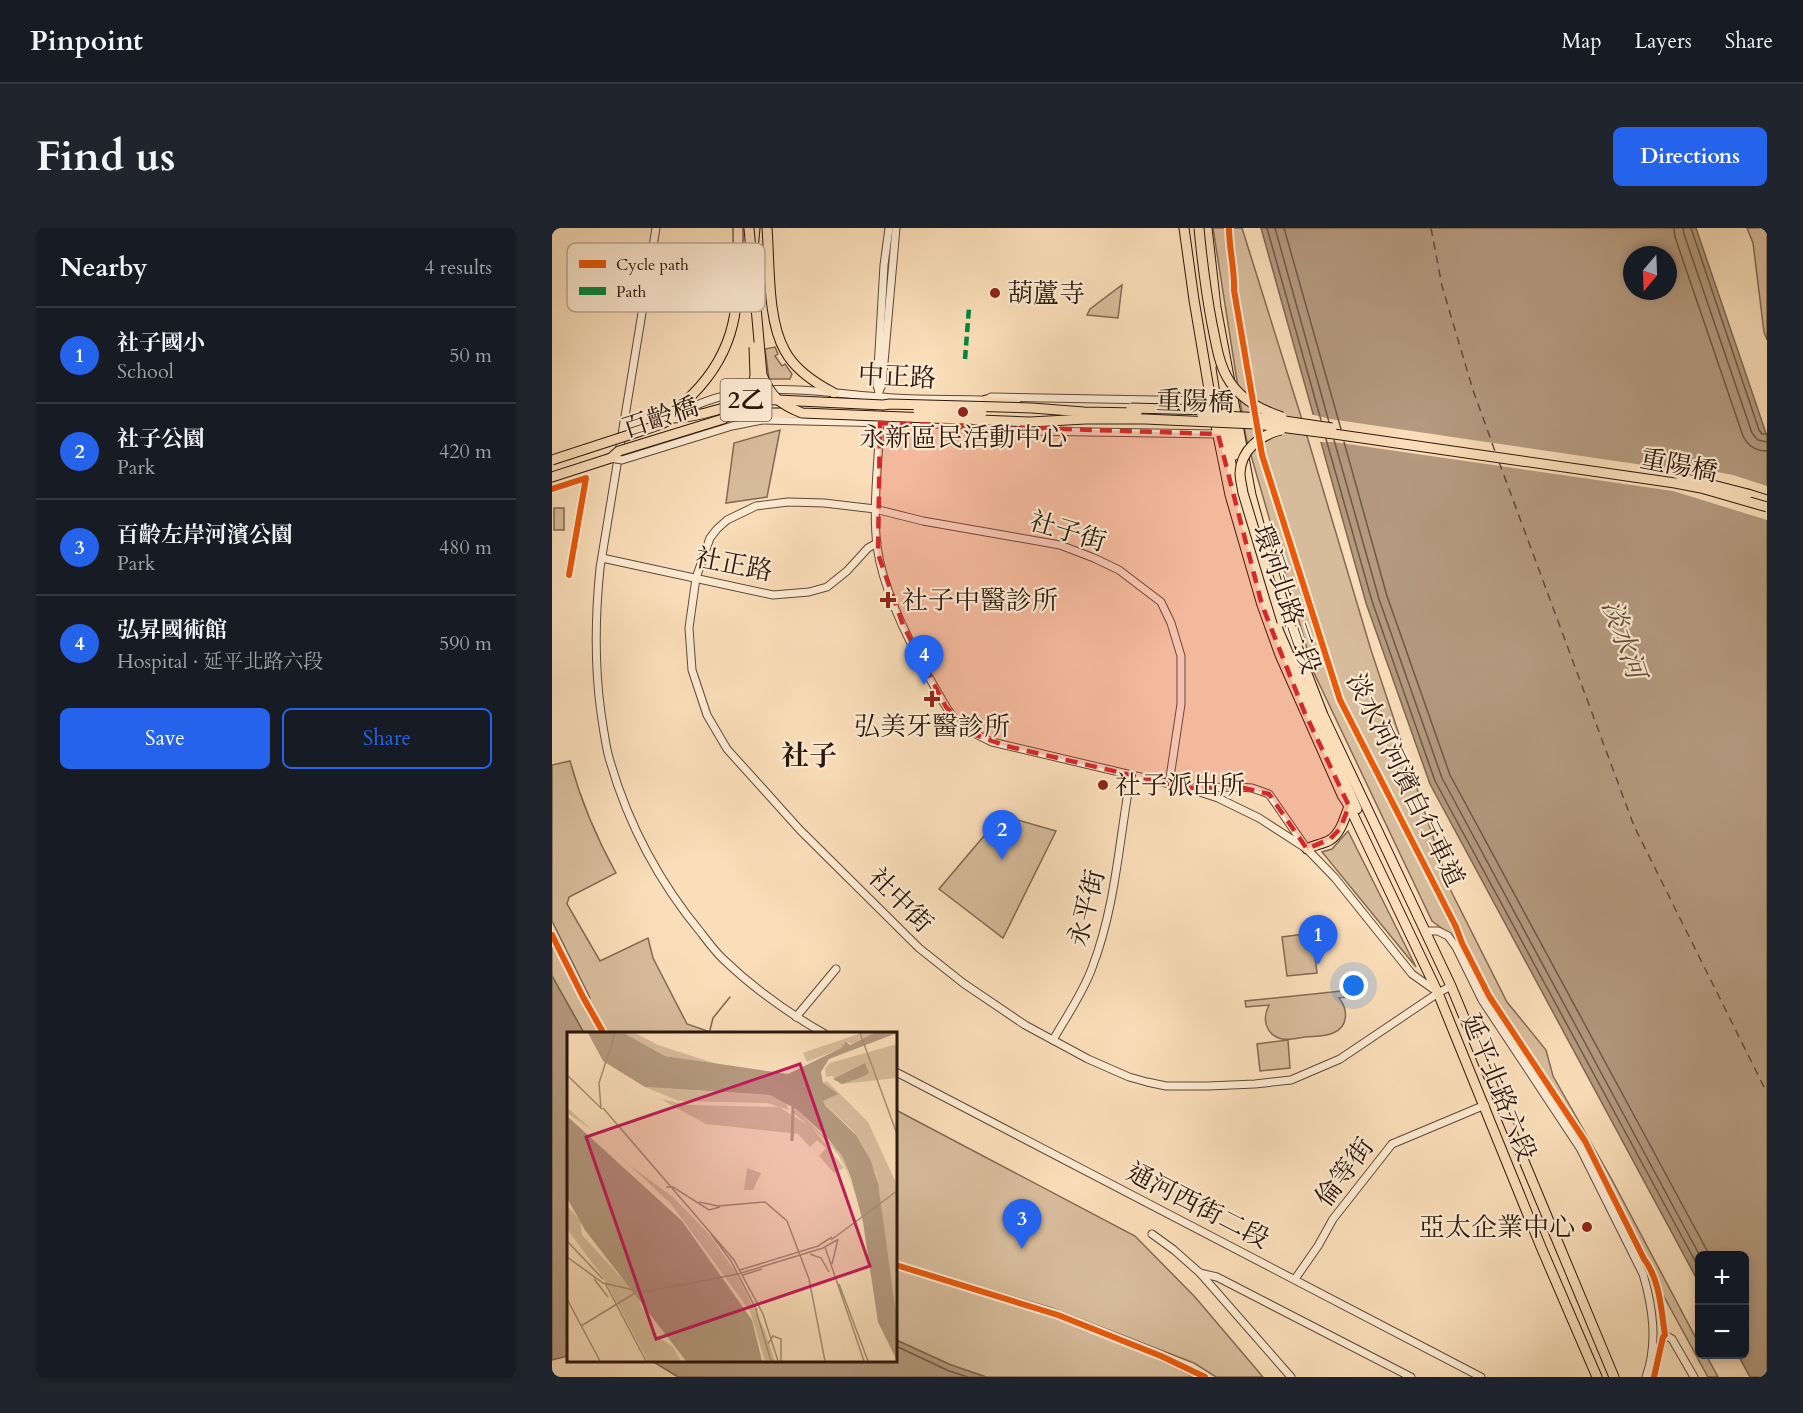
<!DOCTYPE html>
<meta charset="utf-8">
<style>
body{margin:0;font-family:Cardo,"Noto Serif TC",serif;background:#20242c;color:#f1f3f6}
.controls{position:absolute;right:18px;bottom:18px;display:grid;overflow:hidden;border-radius:9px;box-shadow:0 3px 9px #0003}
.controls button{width:54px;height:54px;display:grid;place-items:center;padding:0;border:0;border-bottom:2px solid #363941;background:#171b24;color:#f1f3f6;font:30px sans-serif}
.compass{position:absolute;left:1071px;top:18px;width:54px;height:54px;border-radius:50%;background:#171b24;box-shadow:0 3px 9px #0003;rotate:199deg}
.you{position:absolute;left:802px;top:758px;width:21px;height:21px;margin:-15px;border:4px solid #fff;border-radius:50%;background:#1a73e8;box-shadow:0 0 0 9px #1a73e833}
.badge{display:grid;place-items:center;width:39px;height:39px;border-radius:50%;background:#2563eb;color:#fff;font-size:20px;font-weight:700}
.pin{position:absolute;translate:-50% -50px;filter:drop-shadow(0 2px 3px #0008)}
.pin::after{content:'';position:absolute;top:32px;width:21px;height:18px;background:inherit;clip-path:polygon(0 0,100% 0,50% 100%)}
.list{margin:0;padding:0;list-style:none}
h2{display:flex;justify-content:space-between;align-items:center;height:78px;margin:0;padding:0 24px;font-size:26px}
h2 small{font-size:20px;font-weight:400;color:#9ea1a6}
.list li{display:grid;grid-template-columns:39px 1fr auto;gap:18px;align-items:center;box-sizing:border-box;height:96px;padding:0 24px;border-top:2px solid #363941}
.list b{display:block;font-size:22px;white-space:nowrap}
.list p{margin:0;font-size:20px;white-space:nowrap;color:#9ea1a6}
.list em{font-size:20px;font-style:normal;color:#9ea1a6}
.actions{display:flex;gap:12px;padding:18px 24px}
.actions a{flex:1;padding:14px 0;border:2px solid #2563eb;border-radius:9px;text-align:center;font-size:21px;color:#2563eb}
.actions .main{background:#2563eb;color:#fff}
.map{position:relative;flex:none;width:1215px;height:1149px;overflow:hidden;border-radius:9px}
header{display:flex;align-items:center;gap:36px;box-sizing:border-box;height:84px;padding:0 30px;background:#171b24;border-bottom:2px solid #363941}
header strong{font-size:28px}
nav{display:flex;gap:33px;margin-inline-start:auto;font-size:21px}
.intro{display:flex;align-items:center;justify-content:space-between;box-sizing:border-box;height:144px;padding:0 36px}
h1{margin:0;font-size:42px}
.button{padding:15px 27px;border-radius:9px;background:#2563eb;color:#fff;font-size:21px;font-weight:700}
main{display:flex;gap:36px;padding:0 36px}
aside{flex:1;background:#171b24;border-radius:9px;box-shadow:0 3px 9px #0003}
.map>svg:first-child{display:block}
</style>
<header>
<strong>Pinpoint</strong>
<nav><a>Map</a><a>Layers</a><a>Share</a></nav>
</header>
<div class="intro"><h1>Find us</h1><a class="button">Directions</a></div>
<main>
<aside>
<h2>Nearby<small>4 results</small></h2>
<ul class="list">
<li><span class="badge">1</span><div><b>社子國小</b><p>School</p></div><em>50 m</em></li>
<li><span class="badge">2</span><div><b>社子公園</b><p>Park</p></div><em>420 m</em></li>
<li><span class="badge">3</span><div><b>百齡左岸河濱公園</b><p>Park</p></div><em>480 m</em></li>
<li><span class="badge">4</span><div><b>弘昇國術館</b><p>Hospital · 延平北路六段</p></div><em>590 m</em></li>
</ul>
<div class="actions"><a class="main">Save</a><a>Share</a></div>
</aside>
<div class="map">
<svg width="1215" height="1149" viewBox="0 0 1215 1149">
<rect width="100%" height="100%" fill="#fadeb9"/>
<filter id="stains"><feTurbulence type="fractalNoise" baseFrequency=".00333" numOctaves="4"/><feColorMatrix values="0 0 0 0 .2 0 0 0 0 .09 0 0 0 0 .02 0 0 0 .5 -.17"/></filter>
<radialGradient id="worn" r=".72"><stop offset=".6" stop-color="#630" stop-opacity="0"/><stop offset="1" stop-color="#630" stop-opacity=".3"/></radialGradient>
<g fill="#d7bc9c" stroke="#816a54" stroke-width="1.5">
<path d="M661,0H690L752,198L819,422L899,663L955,774L994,822L1001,848L1059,950L1147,1116L1148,1126L1154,1127L1166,1149H1156L1099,1045L1033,915L940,790L896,705L880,693L762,445L694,210Z"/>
<path d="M1195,0H1215V112L1212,104L1201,15Z"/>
<path d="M570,57L566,90L535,87L538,81Z"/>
<path d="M223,119L226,126L223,128L230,138L233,136L240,146L238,151H217L213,121Z"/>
<path d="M228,202L215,269L174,275L182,215Z"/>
<rect x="2" y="280" width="10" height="22"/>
<path d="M18,533C29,573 44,609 64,645L17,669L15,676L48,733L96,710L101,730L135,796L161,805H55L36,773L38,770L0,693V537Z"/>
<path d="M459,590L504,603L451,710L387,661L443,595Z"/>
<path d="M796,603L864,739L770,624L780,621Z"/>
<path d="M760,705L765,745L735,748L730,709Z"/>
<path d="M0,711L32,777L49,805H32L0,748Z"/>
<path d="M799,762L800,768L787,770C796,781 797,799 781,805C773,809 762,808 753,809C746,810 737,812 730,811C713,807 710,790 717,777L694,779L693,773Z"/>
<path d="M736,812L738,840L708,843L705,816Z"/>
<path d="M344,882L583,1008L643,1069L711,1149H664L642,1135L500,1080L344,1034Z"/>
<path d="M344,1041C445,1071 548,1100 642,1149H434L399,1137L344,1112Z"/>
</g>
<g fill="#b49a7f" stroke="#7d6651" stroke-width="1.5" fill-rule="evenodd">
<path d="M709,0H1144L1215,208V1149H1198L1186,1127L1192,1126V1028H1148L1147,1055L878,556L814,375ZM1080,27H1116V63H1080Z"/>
<path d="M0,748L32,805L16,806V1128L0,1132Z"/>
<path d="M344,1112L399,1137L434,1149H126L100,1133L344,1132Z"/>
</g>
<path fill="#fadeb9" d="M758,186L778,191L1125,242L1160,243L1181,247L1215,258V292L1121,263L782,214H766Z"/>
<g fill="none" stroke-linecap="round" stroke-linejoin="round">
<g stroke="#705846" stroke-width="1.5">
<path d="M715,0L769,192"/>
<path d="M723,0L777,194"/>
<path d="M732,0L789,201"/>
<path d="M1122,0L1123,9L1191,208C1196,218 1204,223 1215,223"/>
<path d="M1131,0L1132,6L1200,205L1206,212L1215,214"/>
<path d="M1139,0L1207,202L1210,206H1215"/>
<path d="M774,211L820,373L883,553L1148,1042"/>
<path d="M782,212L827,371L890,550L1148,1028"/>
<path d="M792,214L835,368L898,547L1158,1028"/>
<path d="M344,1118L397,1143L416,1149"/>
</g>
<path stroke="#7d6651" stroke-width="1.5" d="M157,806L161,790L178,769"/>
<g stroke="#624b3b" stroke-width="1.5" stroke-dasharray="8 6" stroke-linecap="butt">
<path d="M879,0L890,58L921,162L944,226"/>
<path d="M947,234L1082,598L1215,865"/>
</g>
<g stroke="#5f4938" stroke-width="9">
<g id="minor">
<path d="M104,0L48,340C43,390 42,435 49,485C51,498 53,513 56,526C74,592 106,653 150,706C156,714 163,723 170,730C201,760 236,785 273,806"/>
<path d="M337,0L332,37L325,158L327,163C326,180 328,196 327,213C325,248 321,284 325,318C331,363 360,420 382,458C388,468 394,480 401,489C412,501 425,507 440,514L635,560L666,570L707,590L755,621"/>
<path d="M327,163L330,157L344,0"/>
<path d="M125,187C194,146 267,166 342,170C372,172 403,171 434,172L439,169L659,173"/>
<path d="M210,192L465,198L473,203L666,206"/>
<path d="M50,330L221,367L257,364L275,359L295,343L316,320L325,315"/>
<path d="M617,556L629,476V428L619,395L609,374L567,342L542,330L508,317L371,293L323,281L272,275L236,274L204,278L175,292L165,301L158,310L144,350L137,400L140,442L155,487L175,521L248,602L367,720L411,755L473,797L536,831L577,849L595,854L614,858H656L703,856L739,852L788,831L886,765L899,758"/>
<path d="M641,560L687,559L700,560L717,566L755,621L783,650L860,746L884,763"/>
<path d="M873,703H886L896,708L904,719L930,772L1028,920L1091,1046C1101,1080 1106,1115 1094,1149"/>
<path d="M244,789L284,741"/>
<path d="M501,812C514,789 531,765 540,740C564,678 567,611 579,547"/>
<path d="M344,844L929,1149"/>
<path d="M600,1006L622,1022L648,1045L665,1049L859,1149"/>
<path d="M648,1045L739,1149"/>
<path d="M743,1051L766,1018L781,991L840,916L933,877"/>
<path d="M1102,1149L1111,1109L1113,1107L1120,1111L1142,1149"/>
</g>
</g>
<g stroke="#2b170d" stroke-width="11">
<g id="major">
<path d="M215,0C218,37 215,92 233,123C243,142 263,155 282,165"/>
<path d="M632,0L642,72L659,173L678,267L710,377L728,427L790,567L797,578L886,765L989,1019L1045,1149"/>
<path d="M655,0L664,79L699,267L712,314L749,430L771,487L899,758L1062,1149"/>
<path d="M201,22L203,0"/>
<path d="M669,140L683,227"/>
<path d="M434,172L440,174L464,175"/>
<path d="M331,177L338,181L366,183"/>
<path d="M669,187L688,279L727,404L805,581"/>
<path d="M121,190C150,189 177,177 206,171"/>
<path d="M172,191L203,185H250"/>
<path d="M80,206C91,202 113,197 122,188C128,182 133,173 140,167C191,116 186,67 186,0"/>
<path d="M0,249L59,230"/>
<path d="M1196,266L1215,272"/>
<path d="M755,621C762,617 771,616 778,612C789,605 793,589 797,578"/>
</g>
</g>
<use href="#minor" stroke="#fcead2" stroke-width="7"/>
<use href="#major" stroke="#fadeb9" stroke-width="9"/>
<g stroke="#5f4938" stroke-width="9" stroke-linecap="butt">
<path id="minor-bridge" d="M59,230L70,232L180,198L210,192"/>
</g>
<g stroke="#2b170d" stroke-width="11" stroke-linecap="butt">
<g id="major-bridge">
<path d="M197,0L210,147C219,169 228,176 250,185L478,194L534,191H593L704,196L782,206L1123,255L1149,260L1215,279"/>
<path d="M647,0C650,32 654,64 660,96C664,114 666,133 675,149C686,170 709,182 730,189"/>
<path d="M206,171L331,177L338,176L480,180L532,184L585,185"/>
<path d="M579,180L658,182"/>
<path d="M366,183L430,185"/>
<path d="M650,187L712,190L780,200"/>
<path d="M729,202C708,207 689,222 688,245C688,251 690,258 691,265L730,394"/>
<path d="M59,230L67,223L171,191L187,180L196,170L201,158L203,147L202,119"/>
<path d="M0,232L80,206"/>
<path d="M1129,250L1153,255L1196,266"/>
</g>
</g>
<use href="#minor-bridge" stroke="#fcead2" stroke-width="7"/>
<use href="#major-bridge" stroke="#fadeb9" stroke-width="9"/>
<path stroke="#00873e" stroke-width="4.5" stroke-dasharray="9 4.5" stroke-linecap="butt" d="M413,131L417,80"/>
<g stroke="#fcead2" stroke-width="10">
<g id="cycleway">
<path d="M677,0C677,21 683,42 682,62L710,227L788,472L904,699L910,715L937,768L1033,913L1092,1031C1108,1052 1109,1081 1113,1107L1111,1109L1102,1149"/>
<path d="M0,261L34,250L17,347"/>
<path d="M0,707L31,769L52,806"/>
<path d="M344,1037L506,1087L609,1128L653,1149"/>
</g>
</g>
<use href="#cycleway" stroke="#e8590c" stroke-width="6"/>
</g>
<path fill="#d62828" fill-opacity="0.2" stroke="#d62828" stroke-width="4.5" stroke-dasharray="12 8" stroke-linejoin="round" d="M328,195L666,206L710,377L752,483L797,578L788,601L778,611L755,621L717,566L687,559L635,560L454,518L421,506L394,479L351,397L326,326Z"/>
<g fill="#8f2418" stroke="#fcead2" stroke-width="2">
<circle cx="443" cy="65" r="6"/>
<circle cx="411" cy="184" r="6"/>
<path d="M333 363h6v6h6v6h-6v6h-6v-6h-6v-6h6z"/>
<path d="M377 462h6v6h6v6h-6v6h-6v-6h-6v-6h6z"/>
<circle cx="551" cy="557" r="6"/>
<circle cx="1035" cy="999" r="6"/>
</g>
<g text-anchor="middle" stroke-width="4.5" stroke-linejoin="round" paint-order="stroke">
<rect fill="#fcead2" stroke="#6a5648" stroke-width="1.5" x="168.5" y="151" width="51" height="42" rx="4.5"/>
<g font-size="24" font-weight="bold" fill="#2b170d">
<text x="194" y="180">2乙</text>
</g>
<g font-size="26" fill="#2b170d" stroke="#fcead2" text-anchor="start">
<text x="455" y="74">葫蘆寺</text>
<text x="411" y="218" text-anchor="middle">永新區民活動中心</text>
<text x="350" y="381">社子中醫診所</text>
<text x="380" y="507" text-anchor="middle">弘美牙醫診所</text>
<text x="563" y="566">社子派出所</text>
<text x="1023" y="1008" text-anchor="end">亞太企業中心</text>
</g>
<g font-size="26" fill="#2b170d" stroke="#fcead2">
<text transform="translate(345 148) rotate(3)" y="9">中正路</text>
<text transform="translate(643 173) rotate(2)" y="9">重陽橋</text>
<text transform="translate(108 189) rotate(-18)" y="9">百齡橋</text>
<text transform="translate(1127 237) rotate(11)" y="9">重陽橋</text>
<text transform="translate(516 303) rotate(17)" y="9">社子街</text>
<text transform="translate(182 336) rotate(11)" y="9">社正路</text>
<text transform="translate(735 371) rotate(71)" y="9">環河北路三段</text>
<text transform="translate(854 552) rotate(64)" y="9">淡水河河濱自行車道</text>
<text transform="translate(349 672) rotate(45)" y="9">社中街</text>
<text transform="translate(534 680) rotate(-76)" y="9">永平街</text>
<text transform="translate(947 859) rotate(68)" y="9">延平北路六段</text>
<text transform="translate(792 944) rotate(-53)" y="9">倫等街</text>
<text transform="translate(646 977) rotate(27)" y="9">通河西街二段</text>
</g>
<g font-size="27" font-style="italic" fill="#624b3b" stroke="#fcead2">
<text transform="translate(1072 411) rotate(71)" y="9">淡水河</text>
</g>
<g font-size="28" font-weight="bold" fill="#2b170d" stroke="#fcead2">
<text x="257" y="537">社子</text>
</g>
</g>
<g transform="translate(15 804)">
<rect width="330" height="330" fill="#fadeb9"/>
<path d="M57,1H68L91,13L150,32L98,24ZM294,1H307L284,12L279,9L277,15L240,30L236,21ZM330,12V46L274,52L265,44L259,45L258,36L263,31ZM260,49L301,90L330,153V285L309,141L287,100L241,56ZM78,55L203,63L218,69L222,78L200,71L112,69ZM94,67L121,73L212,75L241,93L226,81L229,77L269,116L275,124L290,166L280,140L272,124L264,114L245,95L277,136L267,141L252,124L259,116L250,108L243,115L231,102L139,92ZM2,77L65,135L106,165L142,202L168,239L198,299L208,329H198L183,279L104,172L25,98L0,81ZM180,136L194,141L186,158H177ZM0,174L13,188L15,203L68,261L90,304L106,315L114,329H81L36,245L0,197Z" fill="#d7bc9c"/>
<path d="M21,1H57L98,24L221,42L276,15L274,11L277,14L278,9L283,13L307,1H330L262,27L254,40L256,51L271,62L256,69L258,73L289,103L304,129L311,151L330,287V329L311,290L296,190L284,146L275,124L258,103L229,77L203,63L78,55L36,29ZM298,31L302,41L295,45L275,52L266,47ZM0,84L115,189L185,288L195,329H119L18,198L0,166Z" fill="#b49a7f"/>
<path fill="none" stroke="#b49a7f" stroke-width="3" d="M225,109L226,75M0,119L76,194L120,248M123,252L153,296L166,329"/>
<path fill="none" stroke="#a78e74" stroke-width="1.5" d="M293,1L330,102M0,43L35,77M36,76L167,228L196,282L211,329M34,77L32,51L48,1M99,155H106L142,178L153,175M132,170L151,174L198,170L220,189L242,247L258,329M144,202L164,229L190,279M264,208L330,159M0,209L36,247M258,215L297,329M243,222L254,226L262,240M0,225L36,251L76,260L171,242L256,216L270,208M265,232L271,207M173,238L251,214L265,205M176,243L195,237M27,247L41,265M38,251L79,329M272,252L301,329M0,267L33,329M188,275L204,329M14,294L68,261M201,312L206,304L214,307V329"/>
<path fill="#c2185b" fill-opacity="0.15" stroke="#c2185b" stroke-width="3" d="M233,32L303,234L89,307L19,105Z"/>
<rect width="330" height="330" fill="none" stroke="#2b170d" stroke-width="3"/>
</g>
<rect x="15" y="15" width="198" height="69" rx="9" fill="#fcead2" stroke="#bdab97" stroke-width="1.5"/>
<rect x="27" y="32" width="27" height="8" fill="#e8590c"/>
<rect x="27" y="59" width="27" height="8" fill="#00873e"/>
<g font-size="16" fill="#2b170d">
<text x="64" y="42">Cycle path</text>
<text x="64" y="69">Path</text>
</g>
<rect width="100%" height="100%" filter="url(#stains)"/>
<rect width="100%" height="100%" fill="url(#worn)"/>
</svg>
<div class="controls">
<button>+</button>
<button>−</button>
</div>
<svg class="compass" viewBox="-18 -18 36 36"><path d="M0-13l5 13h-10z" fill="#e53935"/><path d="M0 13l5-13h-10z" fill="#9ea1a6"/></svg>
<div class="you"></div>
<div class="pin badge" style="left:766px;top:737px">1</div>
<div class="pin badge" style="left:450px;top:632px">2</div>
<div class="pin badge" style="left:470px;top:1021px">3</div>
<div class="pin badge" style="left:372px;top:457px">4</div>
</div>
</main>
